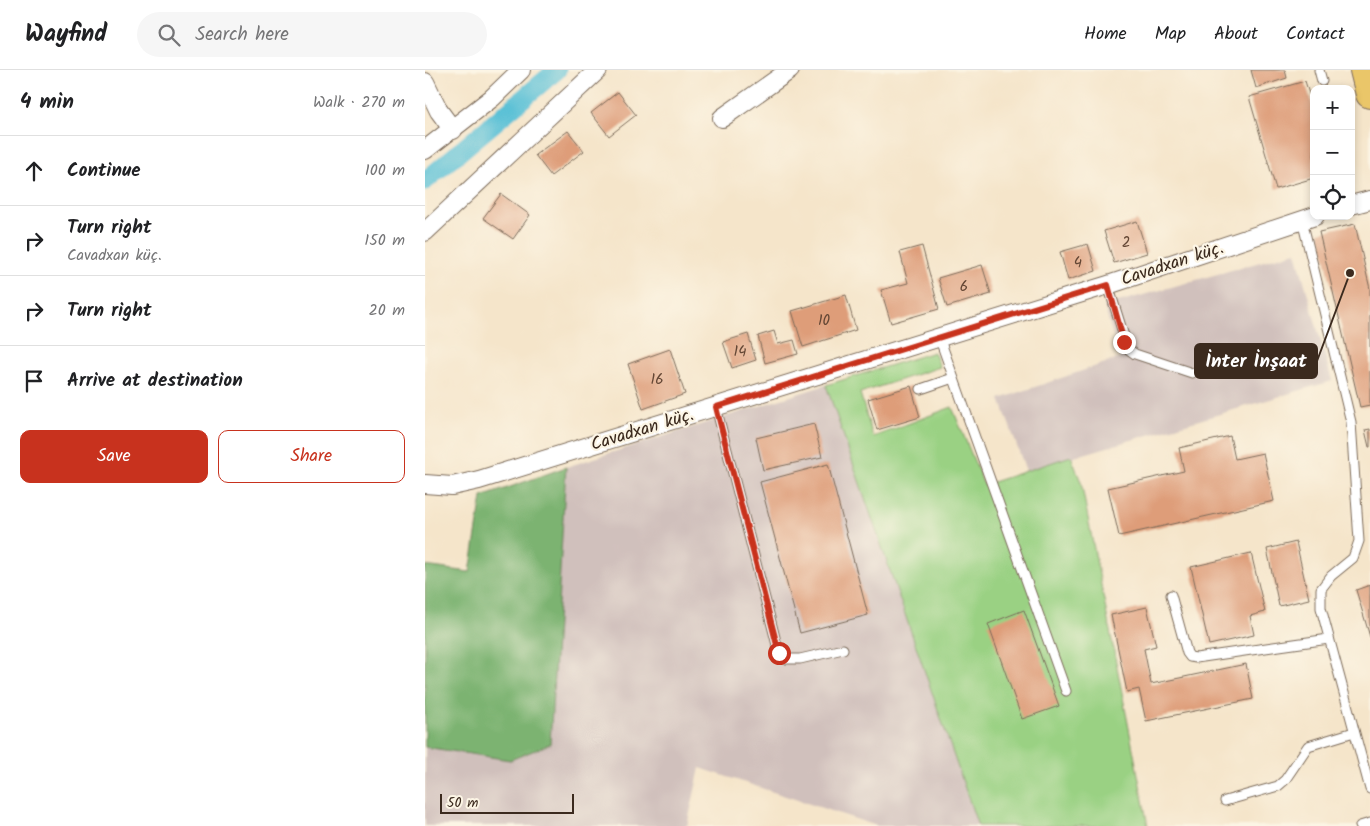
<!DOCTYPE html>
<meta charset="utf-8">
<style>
body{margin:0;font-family:Kalam,sans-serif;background:#f6f6f6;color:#202124}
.controls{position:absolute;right:15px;top:15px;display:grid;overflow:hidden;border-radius:10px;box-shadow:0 2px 8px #0003}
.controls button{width:45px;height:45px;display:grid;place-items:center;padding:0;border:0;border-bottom:1px solid #e0e0e0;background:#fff;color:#202124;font:25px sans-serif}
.scale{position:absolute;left:15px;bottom:12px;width:134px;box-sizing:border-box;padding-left:5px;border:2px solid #3b2a1e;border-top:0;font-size:14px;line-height:18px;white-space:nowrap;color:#3b2a1e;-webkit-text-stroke:4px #fcf5e5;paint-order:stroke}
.stop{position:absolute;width:15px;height:15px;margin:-11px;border:4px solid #c8321e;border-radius:50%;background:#fff}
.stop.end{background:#c8321e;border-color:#fff;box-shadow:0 1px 5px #0008}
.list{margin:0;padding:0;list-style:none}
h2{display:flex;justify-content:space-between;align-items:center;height:65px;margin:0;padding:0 20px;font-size:21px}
h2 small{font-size:16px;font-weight:400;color:#757577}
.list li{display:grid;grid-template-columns:32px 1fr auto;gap:15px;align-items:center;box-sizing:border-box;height:70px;padding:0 20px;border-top:1px solid #e0e0e0}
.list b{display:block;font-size:19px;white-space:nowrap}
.list p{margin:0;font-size:16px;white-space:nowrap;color:#757577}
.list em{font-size:16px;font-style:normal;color:#757577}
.actions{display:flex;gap:10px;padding:15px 20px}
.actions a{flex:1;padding:11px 0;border:1px solid #c8321e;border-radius:10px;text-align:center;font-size:18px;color:#c8321e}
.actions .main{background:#c8321e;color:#fff}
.icon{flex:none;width:28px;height:28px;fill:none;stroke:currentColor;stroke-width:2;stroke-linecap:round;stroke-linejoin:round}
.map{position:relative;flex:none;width:945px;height:756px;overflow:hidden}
header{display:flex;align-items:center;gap:30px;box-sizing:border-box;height:70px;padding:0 25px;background:#fff;border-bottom:1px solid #e0e0e0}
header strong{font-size:24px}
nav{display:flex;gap:28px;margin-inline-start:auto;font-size:18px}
.search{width:350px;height:45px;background:#f6f6f6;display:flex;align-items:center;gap:12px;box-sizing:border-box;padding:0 18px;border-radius:28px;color:#757577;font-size:19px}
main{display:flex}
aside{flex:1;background:#fff}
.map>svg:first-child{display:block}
</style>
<header>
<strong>Wayfind</strong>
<div class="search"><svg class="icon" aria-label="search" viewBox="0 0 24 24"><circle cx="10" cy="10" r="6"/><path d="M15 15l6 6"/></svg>Search here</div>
<nav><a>Home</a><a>Map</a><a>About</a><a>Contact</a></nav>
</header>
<main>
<aside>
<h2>4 min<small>Walk · 270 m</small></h2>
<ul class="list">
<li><svg class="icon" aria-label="ahead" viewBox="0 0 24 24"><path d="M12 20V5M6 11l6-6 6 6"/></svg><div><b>Continue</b></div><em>100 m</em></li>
<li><svg class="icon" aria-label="right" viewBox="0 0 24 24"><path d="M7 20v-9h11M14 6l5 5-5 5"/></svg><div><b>Turn right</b><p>Cavadxan küç.</p></div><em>150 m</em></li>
<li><svg class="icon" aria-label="right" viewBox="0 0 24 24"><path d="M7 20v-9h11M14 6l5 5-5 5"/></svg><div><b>Turn right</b></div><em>20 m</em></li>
<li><svg class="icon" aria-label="arrive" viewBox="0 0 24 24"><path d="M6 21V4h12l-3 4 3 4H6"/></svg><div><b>Arrive at destination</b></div></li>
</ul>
<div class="actions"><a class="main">Save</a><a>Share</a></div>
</aside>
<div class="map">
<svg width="945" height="756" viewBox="0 0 945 756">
<rect width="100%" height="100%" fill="#fcf5e5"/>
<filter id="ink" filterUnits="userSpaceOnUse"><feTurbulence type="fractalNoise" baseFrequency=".02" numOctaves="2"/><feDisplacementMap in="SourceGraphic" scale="10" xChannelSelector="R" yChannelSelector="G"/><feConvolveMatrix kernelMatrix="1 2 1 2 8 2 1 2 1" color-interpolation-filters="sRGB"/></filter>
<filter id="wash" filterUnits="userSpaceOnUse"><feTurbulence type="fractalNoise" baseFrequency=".0096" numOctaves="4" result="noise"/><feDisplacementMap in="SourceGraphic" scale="20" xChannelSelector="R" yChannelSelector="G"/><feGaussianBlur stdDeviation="1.12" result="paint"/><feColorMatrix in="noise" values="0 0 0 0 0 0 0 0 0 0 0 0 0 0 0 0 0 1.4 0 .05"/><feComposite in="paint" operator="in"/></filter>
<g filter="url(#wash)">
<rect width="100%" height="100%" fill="#f5e5ca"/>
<g fill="#d0c0bc">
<path d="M871,182L907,311L601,401L575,329L695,288L679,236Z"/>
<path d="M401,315L553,756H452L275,698L262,756H0V677L85,690L125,674L141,397Z"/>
</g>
<path fill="#9ad183" stroke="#6a7e50" d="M509,282L515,297L435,323L448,367L527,337L559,415L646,386L656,412L723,756H553L401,315Z"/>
<path fill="#7bb371" stroke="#5b6e48" d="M141,397L125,674L85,690L0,677V496L45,502L57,427Z"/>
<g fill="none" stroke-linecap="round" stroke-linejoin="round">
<path stroke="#59c0d6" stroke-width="19" d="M0,111L132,0"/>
</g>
<g id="blocks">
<g fill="#de9d79">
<path d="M826,0H860L862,8L831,18Z"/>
<path d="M880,11L889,40V108L851,119L824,27Z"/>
<path d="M193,22L211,45L184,66L166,43Z"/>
<path d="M143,61L159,81L126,106L110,85Z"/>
<path d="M76,124L105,145L88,169L58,148Z"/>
<path d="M712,151L722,183L689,193L679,161Z"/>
<path d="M930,154L945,219V335L935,337L894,162Z"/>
<path d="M663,174L671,201L643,210L635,182Z"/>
<path d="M497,176L514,239L466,253L456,220L483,213L475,182Z"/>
<path d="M557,195L566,224L522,237L513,208Z"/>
<path d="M421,225L431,260L378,277L367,241Z"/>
<path d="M349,261L353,274L369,270L373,284L340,293L333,266Z"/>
<path d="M323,264L331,290L307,298L298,272Z"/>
<path d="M245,279L260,324L218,339L203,294Z"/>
<path d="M486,316L495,347L452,360L443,329Z"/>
<path d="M389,354L397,387L338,400L331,368Z"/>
<path d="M945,359V377H944L940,360Z"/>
<path d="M805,366L810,389L838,383L849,431L694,466L683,418L759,401L754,378Z"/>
<path d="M403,394L443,545L375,563L335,412Z"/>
<path d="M871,472L884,529L854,536L842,479Z"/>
<path d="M826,483L840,542L825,546L829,565L784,575L766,497Z"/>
<path d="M945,515V567L931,520Z"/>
<path d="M722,537L731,576L719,579L726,614L821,594L828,629L721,651L714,619L702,622L686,545Z"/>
<path d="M599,540L634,636L597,649L563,554Z"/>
</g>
</g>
</g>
<g filter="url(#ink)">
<use href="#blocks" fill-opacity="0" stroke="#7c6b5a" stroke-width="1"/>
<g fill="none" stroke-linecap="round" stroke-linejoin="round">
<g stroke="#7c6b5a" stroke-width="11">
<g id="lane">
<path d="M894,0L897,11"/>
<path d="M877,150L926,352L934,471L928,488L906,506L896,519V538L945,719"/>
<path d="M683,215L703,279L710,284L767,303"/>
<path d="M514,267L641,621"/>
<path d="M496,319L528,308"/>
<path d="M291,337L354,583L360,589H375L418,579"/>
<path d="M746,525L762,583L765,587L771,588L904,569"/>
<path d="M800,731L853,716L860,710L883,676L929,662"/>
<path d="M935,756L945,753"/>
</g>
</g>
<g stroke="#7c6b5a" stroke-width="20">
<g id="street">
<path d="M0,12L14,41L28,60"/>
<path d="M297,48L365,0"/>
<path d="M0,80L67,28L96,0"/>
<path d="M926,135L945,130"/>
<path d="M0,162L173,0"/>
<path d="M0,414L27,416L54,410L683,215L890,146"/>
</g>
</g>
<g stroke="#7c6b5a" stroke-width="30">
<path id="primary" d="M939,0L945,24"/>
</g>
<use href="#lane" stroke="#fff" stroke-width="9"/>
<use href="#street" stroke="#fff" stroke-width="18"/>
<use href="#primary" stroke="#eac669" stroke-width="28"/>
</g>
</g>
<g fill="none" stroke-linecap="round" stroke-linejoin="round" filter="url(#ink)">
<path stroke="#c8321e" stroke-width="6" d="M354,583L291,337L683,215L699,272"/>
</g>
<g text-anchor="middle" stroke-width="4.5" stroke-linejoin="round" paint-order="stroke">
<g font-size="15" fill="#644735">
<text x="701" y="177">2</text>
<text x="653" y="197">4</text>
<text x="539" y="221">6</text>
<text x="399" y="255">10</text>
<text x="315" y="286">14</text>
<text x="232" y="314">16</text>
</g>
<g font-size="18" fill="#3b2a1e" stroke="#fcf5e5">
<text transform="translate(747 193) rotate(-18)" y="6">Cavadxan küç.</text>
<text transform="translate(217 359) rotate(-17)" y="6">Cavadxan küç.</text>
</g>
</g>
<path fill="none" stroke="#3b2a1e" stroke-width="2" d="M925 203L892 291"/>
<circle fill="#3b2a1e" stroke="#fcf5e5" stroke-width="2" cx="925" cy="203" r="5"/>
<rect fill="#3b2a1e" stroke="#3b2a1e" stroke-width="2" x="770" y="274" width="122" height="34" rx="5"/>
<g font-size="19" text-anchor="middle" font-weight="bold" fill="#fff">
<text x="831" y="297">İnter İnşaat</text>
</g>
</svg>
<div class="controls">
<button>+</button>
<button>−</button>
<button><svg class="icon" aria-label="locate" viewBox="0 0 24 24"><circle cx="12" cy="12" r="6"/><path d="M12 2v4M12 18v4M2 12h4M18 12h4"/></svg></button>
</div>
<div class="scale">50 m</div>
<div class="stop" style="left:354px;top:583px"></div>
<div class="stop end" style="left:699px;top:272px"></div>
</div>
</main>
